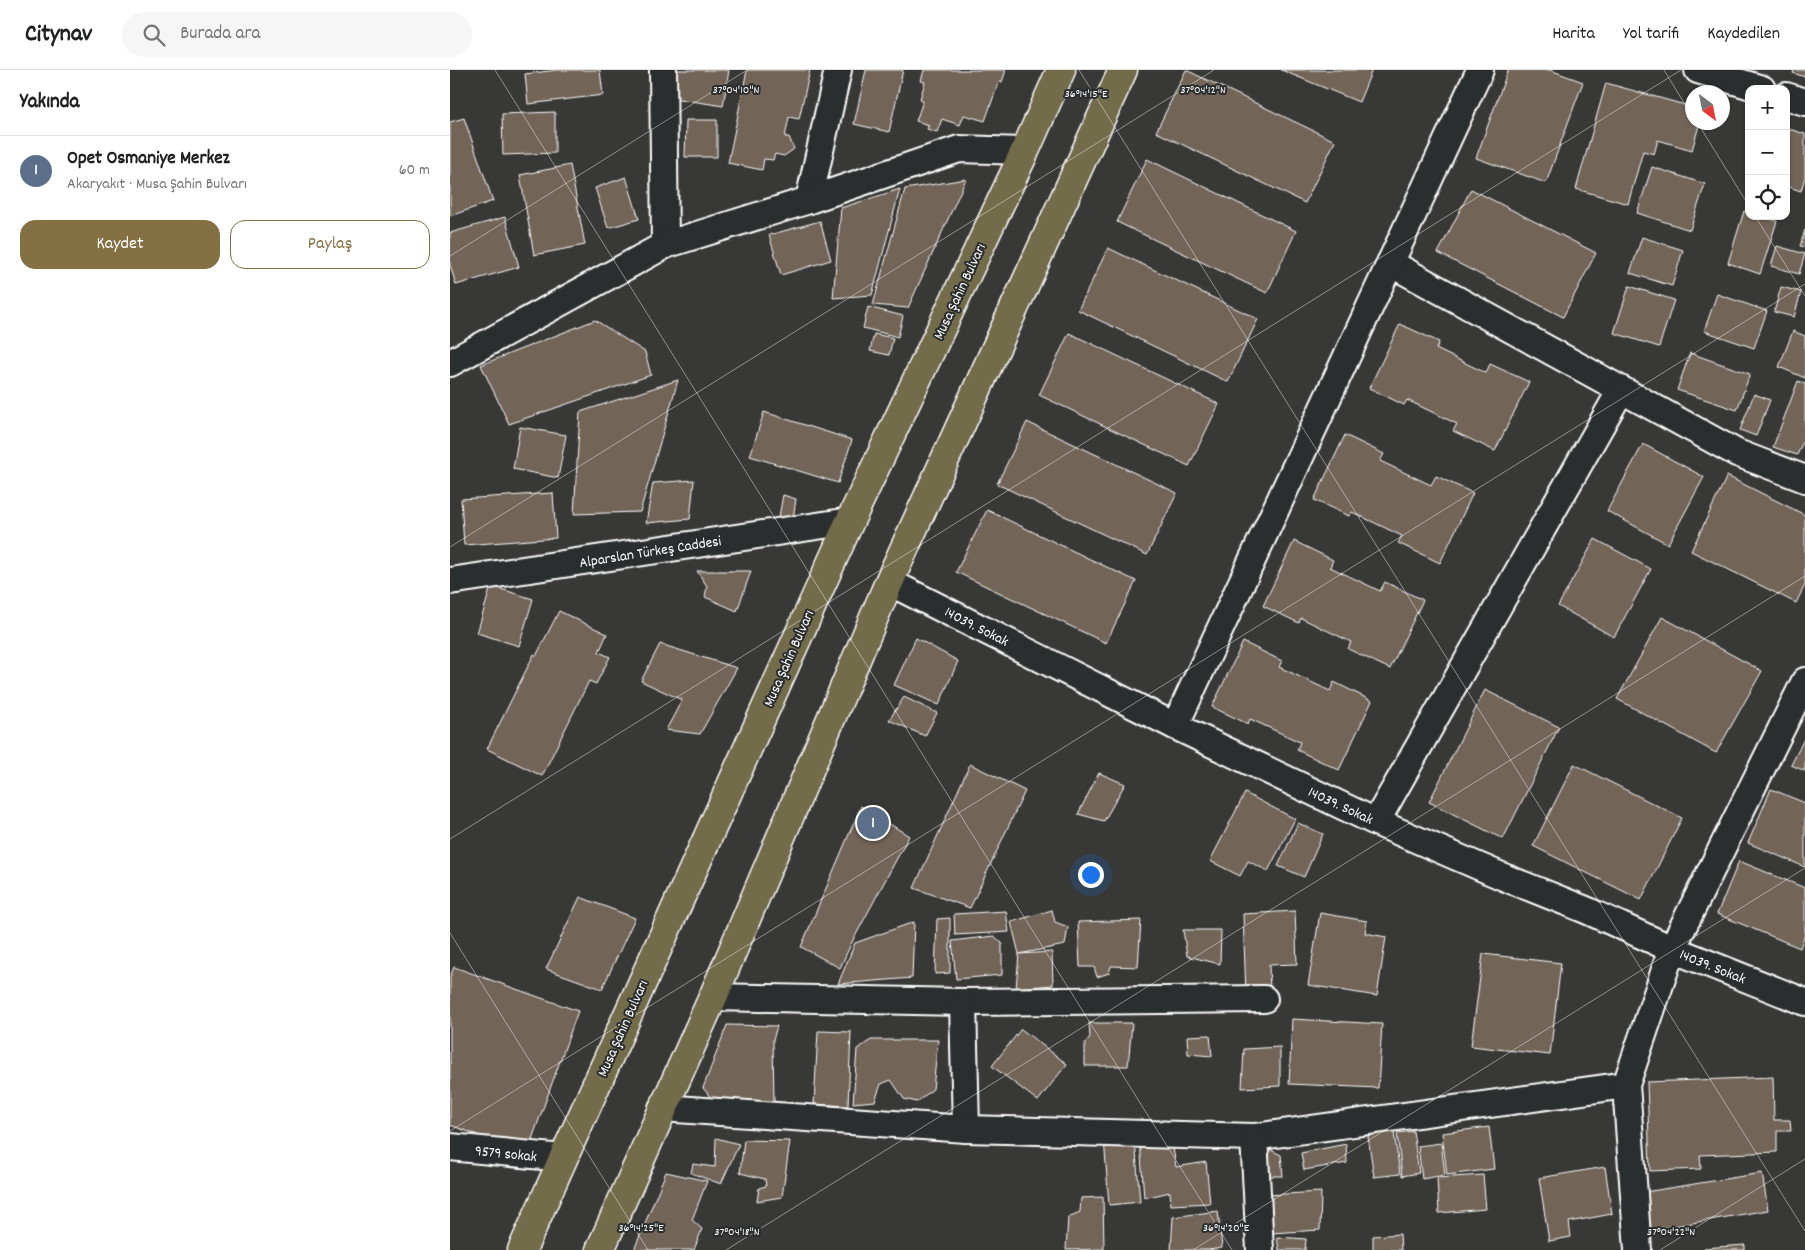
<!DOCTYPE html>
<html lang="tr">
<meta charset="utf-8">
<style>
body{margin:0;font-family:Dekko,sans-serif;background:#f6f6f6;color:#202124}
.controls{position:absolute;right:15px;top:15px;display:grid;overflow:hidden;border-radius:10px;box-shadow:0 1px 4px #0004}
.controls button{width:45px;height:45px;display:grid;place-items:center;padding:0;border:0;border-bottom:1px solid #e0e0e0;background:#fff;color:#202124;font:25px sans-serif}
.compass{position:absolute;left:1235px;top:15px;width:45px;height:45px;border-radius:50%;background:#fff;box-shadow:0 1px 4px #0004;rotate:148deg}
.you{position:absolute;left:640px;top:804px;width:18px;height:18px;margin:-12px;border:4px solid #fff;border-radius:50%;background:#1a73e8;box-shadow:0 0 0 8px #1a73e833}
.badge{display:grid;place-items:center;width:32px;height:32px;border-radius:50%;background:#847042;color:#fff;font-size:16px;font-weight:700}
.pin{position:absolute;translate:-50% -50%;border:2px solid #fff;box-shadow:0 1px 5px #0006}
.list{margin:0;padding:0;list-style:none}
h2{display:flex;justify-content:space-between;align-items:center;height:65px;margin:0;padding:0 20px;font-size:21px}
h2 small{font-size:16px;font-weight:400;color:#757577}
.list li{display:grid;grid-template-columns:32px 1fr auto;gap:15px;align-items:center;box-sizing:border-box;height:70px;padding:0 20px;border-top:1px solid #e0e0e0}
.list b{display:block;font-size:19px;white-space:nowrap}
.list p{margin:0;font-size:16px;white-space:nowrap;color:#757577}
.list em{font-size:16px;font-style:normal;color:#757577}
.actions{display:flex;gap:10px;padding:15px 20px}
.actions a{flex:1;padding:11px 0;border:1px solid #847042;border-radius:15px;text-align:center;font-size:18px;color:#847042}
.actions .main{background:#847042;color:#fff}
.icon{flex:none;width:28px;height:28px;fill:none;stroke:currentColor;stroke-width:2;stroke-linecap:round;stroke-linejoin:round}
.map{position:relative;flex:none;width:1355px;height:1180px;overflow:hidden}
header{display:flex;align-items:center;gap:30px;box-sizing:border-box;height:70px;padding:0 25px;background:#fff;border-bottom:1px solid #e0e0e0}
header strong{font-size:24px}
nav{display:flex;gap:28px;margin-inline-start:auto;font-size:18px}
.search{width:350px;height:45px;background:#f6f6f6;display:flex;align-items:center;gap:12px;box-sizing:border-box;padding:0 18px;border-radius:28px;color:#757577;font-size:19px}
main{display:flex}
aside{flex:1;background:#fff}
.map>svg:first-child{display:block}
</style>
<header>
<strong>Citynav</strong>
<div class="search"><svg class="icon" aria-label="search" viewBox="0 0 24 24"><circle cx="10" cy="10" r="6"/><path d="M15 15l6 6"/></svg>Burada ara</div>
<nav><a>Harita</a><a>Yol tarifi</a><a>Kaydedilen</a></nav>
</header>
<main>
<aside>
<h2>Yakında<small></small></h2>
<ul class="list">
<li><span class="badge" style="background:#5c6f8a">1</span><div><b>Opet Osmaniye Merkez</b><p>Akaryakıt · Musa Şahin Bulvarı</p></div><em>60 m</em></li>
</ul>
<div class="actions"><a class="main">Kaydet</a><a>Paylaş</a></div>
</aside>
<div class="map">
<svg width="1355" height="1180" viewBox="0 0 1355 1180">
<rect width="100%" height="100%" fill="#383836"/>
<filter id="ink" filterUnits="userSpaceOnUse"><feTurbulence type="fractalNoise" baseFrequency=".02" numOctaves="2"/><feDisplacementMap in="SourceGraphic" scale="10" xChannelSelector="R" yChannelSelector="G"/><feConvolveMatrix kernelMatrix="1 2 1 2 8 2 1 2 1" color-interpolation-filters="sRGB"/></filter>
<g filter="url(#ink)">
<g fill="#726558" stroke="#fff">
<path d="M107,0H150L153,25L78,34L75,4Z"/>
<path d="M228,0H279L273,36L223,28Z"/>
<path d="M297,0H360L349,49L339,47L335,67H339L344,79L334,86L325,84L323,90L314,89L312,100L278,93Z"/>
<path d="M416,0H453L439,62L404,54Z"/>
<path d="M474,0H556L552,12L549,11L535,51L514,45L510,55L492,49L487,62L477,59L479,55L466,51L473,31L470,29L475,12L471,11Z"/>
<path d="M736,0L885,71L855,133L706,62Z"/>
<path d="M831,0H922L909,32Z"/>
<path d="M1058,0H1100L1133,12L1096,113L1026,88Z"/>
<path d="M1344,0H1355V7L1343,3Z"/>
<path d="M1156,13L1242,37V52H1250L1242,80L1208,70L1204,84L1193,81L1178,134L1126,119Z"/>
<path d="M105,42V83L53,85L52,44Z"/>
<path d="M14,48L43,131L0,146V52Z"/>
<path d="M236,50H267V87H235Z"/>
<path d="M1336,58L1355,64V107L1351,121L1336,116Z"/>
<path d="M697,89L846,161L817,223L667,152Z"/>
<path d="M120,95L135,175L84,185L70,105Z"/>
<path d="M1202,97L1255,114L1240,160L1187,143Z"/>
<path d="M176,107L189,149L158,158L145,118Z"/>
<path d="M516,109L458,238L423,235L455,119Z"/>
<path d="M450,119L422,225L383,228L391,138Z"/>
<path d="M1021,119L1146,183L1113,247L988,183Z"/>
<path d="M1294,141L1299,143V146H1310L1327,151L1310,204L1278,193Z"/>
<path d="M55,147L69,197L6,215L0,195V163Z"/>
<path d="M370,151L381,190L331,205L319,165Z"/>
<path d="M1355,160V177L1350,176Z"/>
<path d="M1192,167L1233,180L1222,216L1180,203Z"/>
<path d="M1327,176L1355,184L1349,204L1321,196Z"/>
<path d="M658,178L808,249L778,312L628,240Z"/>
<path d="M1179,216L1224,230L1209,277L1164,263Z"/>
<path d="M1331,217L1351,222L1344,247L1324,242Z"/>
<path d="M1267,224L1317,241L1304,278L1254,261Z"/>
<path d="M418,237L453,246L448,267L413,258Z"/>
<path d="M145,250L195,282L201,305L59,354L31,295Z"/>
<path d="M950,254L989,272L986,279L1036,303L1040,294L1079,312L1045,381L1003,361L1007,354L957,330L954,335L919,318Z"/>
<path d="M1343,261L1355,266V308L1329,297Z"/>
<path d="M619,263L769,334L739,396L589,325Z"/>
<path d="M424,264L443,268L439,285L420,281Z"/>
<path d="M1240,283L1300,304L1287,340L1227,320Z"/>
<path d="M228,310L190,442L124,444L130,342Z"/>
<path d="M1348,311L1355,314V367L1347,385L1323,377Z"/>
<path d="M1304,324L1320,330L1306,366L1290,360Z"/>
<path d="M314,342L402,370L388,413L300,386Z"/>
<path d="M577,352L727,423L697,485L547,414Z"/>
<path d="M70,357L116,365L108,408L63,399Z"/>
<path d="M895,365L934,384L930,391L981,415L986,406L1023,423L990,493L948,473L952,466L902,442L899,446L864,430Z"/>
<path d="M1193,374L1254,407L1218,474L1157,441Z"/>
<path d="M1277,406L1355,445V515L1346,533L1241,481Z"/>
<path d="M244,410L240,449L196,453L203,413Z"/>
<path d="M103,423L106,468L14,475L11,429Z"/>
<path d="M333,425L346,429L342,455L328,452Z"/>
<path d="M537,440L686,511L656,573L506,502Z"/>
<path d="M1145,469L1201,499L1164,567L1108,536Z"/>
<path d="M844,471L883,490L880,497L930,521L935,512L973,530L940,599L898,579L901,572L851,548L849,553L813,536Z"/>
<path d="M247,501H301L287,541L255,527L257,516Z"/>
<path d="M41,516L83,529L69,576L27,563Z"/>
<path d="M109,541L157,564L149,582L160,587L146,614L139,611L92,706L37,679L84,584L86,586Z"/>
<path d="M1212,547L1312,601L1266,683L1167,629Z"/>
<path d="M466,568L508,591L489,635L444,615Z"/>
<path d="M793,572L832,591L829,597L880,621L884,612L922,631L889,700L847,680L850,672L800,649L798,654L762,637Z"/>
<path d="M210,574L287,598L250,664L216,660L232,630L191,611Z"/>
<path d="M1035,620L1109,657L1053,769L979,732Z"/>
<path d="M454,627L487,643L475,666L439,650Z"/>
<path d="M1355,667V701L1341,695Z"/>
<path d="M520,694L575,721L520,838L464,818Z"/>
<path d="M1124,694L1232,748L1191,830L1083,776Z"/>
<path d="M649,703L675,714L654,751L628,744Z"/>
<path d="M1321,719L1355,733V797L1298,773Z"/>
<path d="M795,723L845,749L818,801L798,791L790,806L760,791Z"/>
<path d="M411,736L459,766L401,874L390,898L351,877Z"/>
<path d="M848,753L873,764L854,807L828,796Z"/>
<path d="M1289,791L1355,818V864L1350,878L1267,844Z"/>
<path d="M130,827L185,848L152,919L96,899Z"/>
<path d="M602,840L605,852L618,857L615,875L569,884L561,852Z"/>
<path d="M556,841L559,862L505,865L504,844Z"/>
<path d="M845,841L847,894L819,895L820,922L796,924L793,844Z"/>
<path d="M870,843L917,851L915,863L936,867L927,926L858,915Z"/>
<path d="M500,848V903L485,904L487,849Z"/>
<path d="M691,850L688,897L661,896L659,903L647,907L644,897H630L628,852Z"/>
<path d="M464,852L462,908L388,914L405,873Z"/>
<path d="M733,860H771L770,894L737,886Z"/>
<path d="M544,866L552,873V905L506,909L502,871Z"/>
<path d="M602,882L603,915L566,918L569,884Z"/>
<path d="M1033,884L1111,893L1100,985L1021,976Z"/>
<path d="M4,897L128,941L77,1083L0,1055V907Z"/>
<path d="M842,949L932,954L928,1018L839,1014Z"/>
<path d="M639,953H682L678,996H635V973L640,967Z"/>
<path d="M277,955L327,956L323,970L324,1034L262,1029L253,1018Z"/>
<path d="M571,959L617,994L588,1031L542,996Z"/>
<path d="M368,961L401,962L398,1036L364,1034Z"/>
<path d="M760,965L762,986L738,984L737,966Z"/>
<path d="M421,970H488L483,1019L467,1032L454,1029L441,1010L431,1014L425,1031L403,1033L407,979Z"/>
<path d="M830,977V1016L792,1018L794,979Z"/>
<path d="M1323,1007L1324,1050H1340L1341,1061H1327V1082L1250,1085L1251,1099L1200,1101L1197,1012Z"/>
<path d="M943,1056L950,1104L924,1107L917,1060Z"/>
<path d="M1039,1057L1044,1099L997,1105L992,1063Z"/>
<path d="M963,1061L969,1103L952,1106L947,1063Z"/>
<path d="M266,1068L289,1074L271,1114L241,1103L243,1094L265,1097Z"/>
<path d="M654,1068L685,1070L690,1132L659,1135Z"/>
<path d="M294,1070L340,1071L332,1127L307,1131L309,1118L316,1116L315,1109L290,1103Z"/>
<path d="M690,1071H722L726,1097L756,1092L760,1133L721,1135L720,1122L694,1128Z"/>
<path d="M991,1073L995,1105L972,1109L968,1076Z"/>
<path d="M809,1074L831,1085L833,1106H799Z"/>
<path d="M896,1074L897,1093L854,1100L851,1083Z"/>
<path d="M1155,1097L1162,1144L1119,1152L1121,1167L1099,1171L1089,1108Z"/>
<path d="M216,1102L257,1111L242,1150L252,1159L244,1180H184Z"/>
<path d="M1312,1103L1318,1140L1201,1160L1195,1122Z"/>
<path d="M1033,1105L1036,1139L989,1143L987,1108Z"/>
<path d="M871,1122L870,1160L821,1163L817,1125Z"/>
<path d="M653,1127L654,1179L616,1180L618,1147L630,1142L631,1128Z"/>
<path d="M768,1141L772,1178L759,1180H721L723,1147Z"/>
<path d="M950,1164L951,1180H923V1166Z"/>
<path d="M827,1167L856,1169L855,1180H829Z"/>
<path d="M1295,1175V1180H1255L1254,1178Z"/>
</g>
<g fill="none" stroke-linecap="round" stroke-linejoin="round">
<g stroke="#fff" stroke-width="30">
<g id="street">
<path d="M213,0L215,175"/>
<path d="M1248,0L1312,19"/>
<path d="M1336,26L1355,32"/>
<path d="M359,130L388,0"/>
<path d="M940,193L1287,383L1355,409"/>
<path d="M0,293L215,175L359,130L509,79L575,81"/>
<path d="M0,511L400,451"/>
<path d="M439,512L725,656L926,752L1056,808L1136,840L1222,879L1355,932"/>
<path d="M725,656L1030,0"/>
<path d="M926,752L1171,320"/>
<path d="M263,927L513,932L814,929"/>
<path d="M513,932L516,1059"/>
<path d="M212,1038L516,1059L804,1067L1176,1015"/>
<path d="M804,1067L810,1180"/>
<path d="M0,1077L113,1088"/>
<path d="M1188,1180L1176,1015L1222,879L1355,611"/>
</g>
</g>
<g stroke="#fff" stroke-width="31">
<g id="primary">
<path d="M72,1180L400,451L575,81L611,0"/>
<path d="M150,1180L263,927L439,512L673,0"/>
</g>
</g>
<use href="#street" stroke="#2a2d2e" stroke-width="26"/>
<use href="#primary" stroke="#726c4b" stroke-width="28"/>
</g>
</g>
<path fill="none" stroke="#fff" stroke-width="1" stroke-opacity="0.45" d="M45,0L782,1180M629,0L1355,1161M1214,0L1242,46M1247,52L1299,136M1305,146L1355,226M0,186L297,0M0,477L764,0M0,769L1231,0M0,863L198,1180M0,1061L1355,214M276,1180L1355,506M743,1180L1355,798M1210,1180L1355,1089"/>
<g text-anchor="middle" stroke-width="4" stroke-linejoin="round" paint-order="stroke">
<g font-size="15" fill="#fff" stroke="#2a2d2e">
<text transform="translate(509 221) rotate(-65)" y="5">Musa Şahin Bulvarı</text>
<text transform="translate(200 481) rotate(-9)" y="5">Alparslan Türkeş Caddesi</text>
<text transform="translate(527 556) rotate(27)" y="5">14039. Sokak</text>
<text transform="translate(338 588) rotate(-66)" y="5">Musa Şahin Bulvarı</text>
<text transform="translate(891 735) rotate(25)" y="5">14039. Sokak</text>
<text transform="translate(1263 896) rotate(22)" y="5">14039. Sokak</text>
<text transform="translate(172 958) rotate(-66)" y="5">Musa Şahin Bulvarı</text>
<text transform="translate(56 1083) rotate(6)" y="5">9579 sokak</text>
</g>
</g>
<g font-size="12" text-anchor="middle" fill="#fff" stroke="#2a2d2e" stroke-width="4" stroke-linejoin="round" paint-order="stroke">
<text x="286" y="23">37°04'10"N</text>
<text x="753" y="23">37°04'12"N</text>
<text x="636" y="27">36°14'15"E</text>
<text x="191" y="1161">36°14'25"E</text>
<text x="776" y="1161">36°14'20"E</text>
<text x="287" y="1165">37°04'18"N</text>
<text x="1221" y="1165">37°04'22"N</text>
</g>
</svg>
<div class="controls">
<button>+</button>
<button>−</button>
<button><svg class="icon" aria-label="locate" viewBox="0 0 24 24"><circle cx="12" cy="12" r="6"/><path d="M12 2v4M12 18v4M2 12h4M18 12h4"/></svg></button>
</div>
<svg class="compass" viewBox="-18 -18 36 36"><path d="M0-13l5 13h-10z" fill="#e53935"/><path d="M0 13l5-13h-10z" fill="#757577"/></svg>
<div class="you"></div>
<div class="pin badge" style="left:423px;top:753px;background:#5c6f8a">1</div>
</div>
</main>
